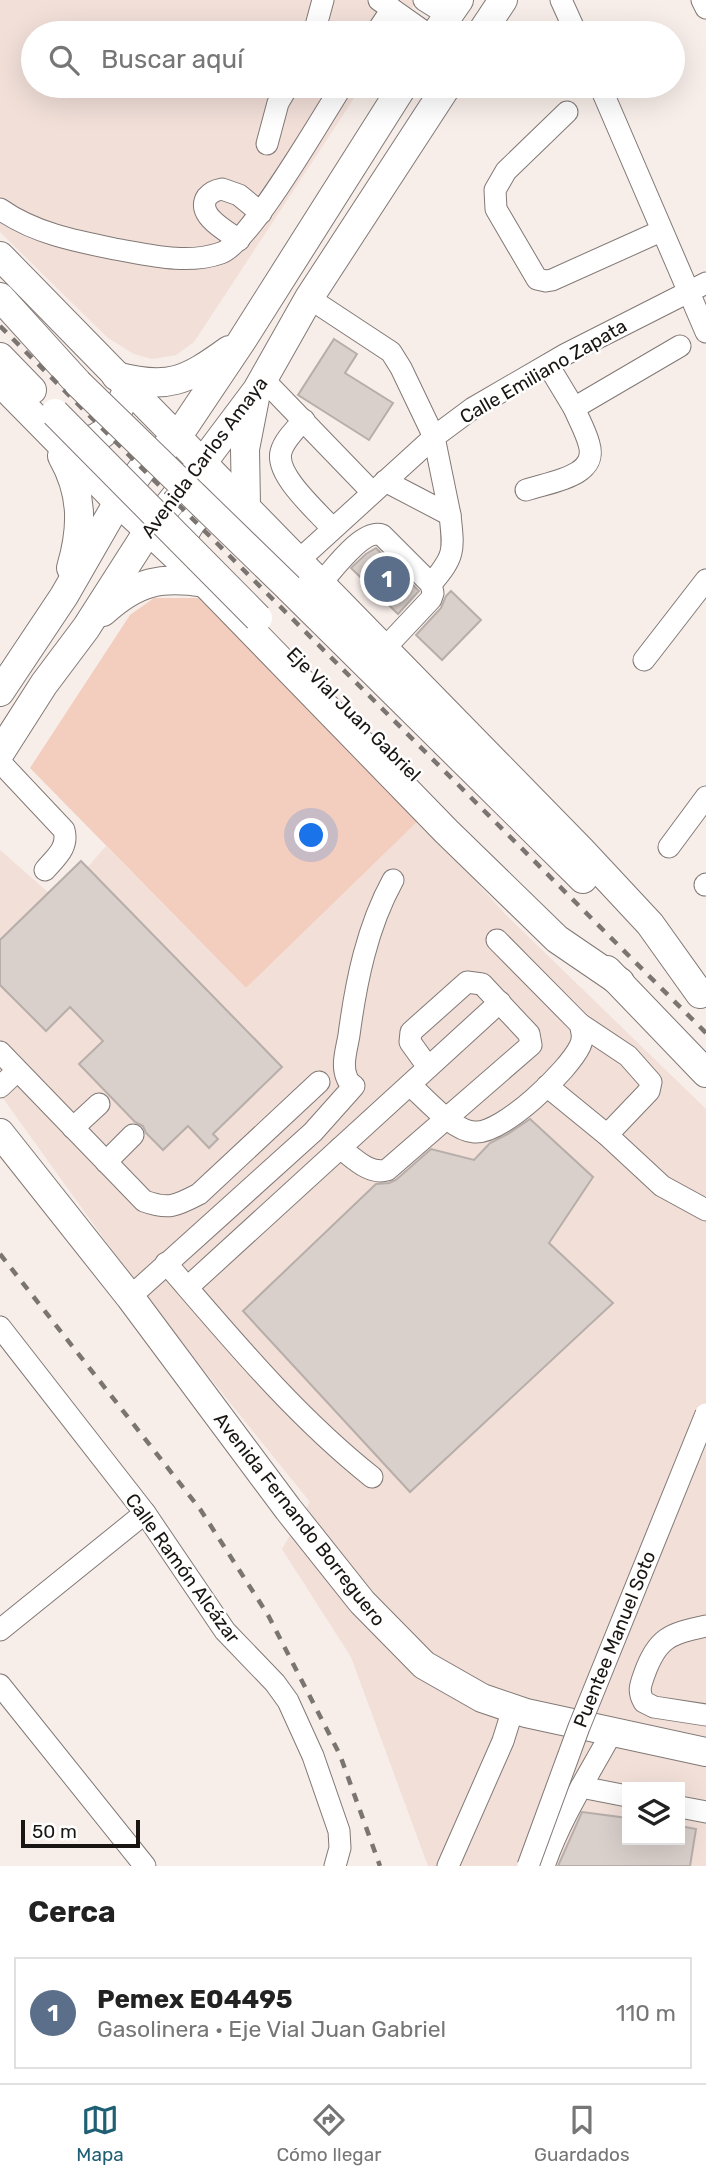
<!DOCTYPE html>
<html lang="es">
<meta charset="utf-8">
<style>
body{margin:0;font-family:Rubik,sans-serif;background:#f6f6f6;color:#222}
.controls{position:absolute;right:21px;bottom:21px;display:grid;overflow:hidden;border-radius:0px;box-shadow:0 7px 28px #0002}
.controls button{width:63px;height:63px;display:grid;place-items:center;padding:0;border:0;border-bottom:2px solid #e0e0e0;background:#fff;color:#222;font:35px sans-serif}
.scale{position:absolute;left:21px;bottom:18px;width:119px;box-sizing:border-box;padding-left:7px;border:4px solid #181513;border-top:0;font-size:19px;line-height:24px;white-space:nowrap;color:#181513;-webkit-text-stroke:5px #fff;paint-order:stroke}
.you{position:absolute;left:312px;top:836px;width:24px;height:24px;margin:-18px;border:5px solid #fff;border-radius:50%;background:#1a73e8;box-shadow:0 0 0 10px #1a73e833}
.badge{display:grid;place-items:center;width:46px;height:46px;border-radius:50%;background:#1e5f74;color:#fff;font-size:23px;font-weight:700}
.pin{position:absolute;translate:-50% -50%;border:4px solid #fff;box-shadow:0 2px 7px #0006}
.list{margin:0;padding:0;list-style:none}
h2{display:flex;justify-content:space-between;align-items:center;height:91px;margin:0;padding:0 28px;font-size:30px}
h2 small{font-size:23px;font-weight:400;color:#767676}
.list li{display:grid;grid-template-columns:46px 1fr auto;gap:21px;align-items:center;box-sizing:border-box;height:112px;margin:0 14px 14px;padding:0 14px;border:2px solid #e0e0e0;border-radius:0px}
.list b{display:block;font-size:26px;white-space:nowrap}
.list p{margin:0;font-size:23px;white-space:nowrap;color:#767676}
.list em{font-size:23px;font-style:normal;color:#767676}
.icon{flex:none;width:38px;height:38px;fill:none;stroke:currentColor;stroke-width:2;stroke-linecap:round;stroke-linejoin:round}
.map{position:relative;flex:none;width:706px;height:1866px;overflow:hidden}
.search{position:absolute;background:#fff;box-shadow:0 7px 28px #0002;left:21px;right:21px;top:21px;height:77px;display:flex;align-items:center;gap:18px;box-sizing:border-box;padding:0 24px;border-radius:38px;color:#767676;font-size:26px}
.sheet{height:217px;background:#fff}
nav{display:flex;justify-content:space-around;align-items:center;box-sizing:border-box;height:98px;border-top:2px solid #e0e0e0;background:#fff;font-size:19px;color:#767676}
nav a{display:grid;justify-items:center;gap:4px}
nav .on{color:#1e5f74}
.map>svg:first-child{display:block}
</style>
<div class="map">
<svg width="706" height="1866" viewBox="0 0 706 1866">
<rect width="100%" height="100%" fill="#f7ede9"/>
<g fill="#f1dfd8" fill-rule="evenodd">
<path d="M0,0H417L395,33H33V86H362L194,342L176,355L152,359L134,354L108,338L0,232Z"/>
<path d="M420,819L504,913L706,1109V1866H428L351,1657L282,1549L310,1502L153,1307L0,1094V850L58,901L106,846L246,988ZM627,1787H680V1840H627Z"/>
</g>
<path fill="#f3cdbd" d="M154,598H208L420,819L246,988L30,768L130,615Z"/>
<g fill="#d9cfcb" stroke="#b7aeaa" stroke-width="2">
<path d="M334,339L357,354L345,373L393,403L369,440L298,395Z"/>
<path d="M376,548L419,591L398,614L351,568L366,554Z"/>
<path d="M451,591L481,620L442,660L416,635L441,608L446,596Z"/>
<path d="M81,861L282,1067L213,1134L218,1139L209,1148L188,1126L163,1150L146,1133L143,1126L135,1122L79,1064L103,1041L70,1007L46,1031L0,985V940Z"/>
<path d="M530,1119L593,1177L549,1243L613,1303L410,1492L243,1311L376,1184L389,1183L396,1180L431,1149L474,1160L490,1143L508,1134Z"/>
<path d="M582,1812L627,1818V1840H680V1826L696,1829L690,1866H558Z"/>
</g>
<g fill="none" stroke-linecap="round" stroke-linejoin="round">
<g stroke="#827976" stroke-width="23">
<g id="minor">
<path d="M379,0L426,33"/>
<path d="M424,0L448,15"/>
<path d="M561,0L576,33"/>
<path d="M702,0L706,8"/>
<path d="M314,33L323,0"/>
<path d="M376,33L392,9"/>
<path d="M600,86L706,332"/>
<path d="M567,112L506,171L495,190L496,209L537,279L546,281L552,280L661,231"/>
<path d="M267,144L278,103L288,86"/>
<path d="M0,209C34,233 75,241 115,249C149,255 187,265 221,253C250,243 322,117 342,86"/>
<path d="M239,240C228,232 195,215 207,197C211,192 216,190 222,189L239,195L261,213"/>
<path d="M309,298L391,352L401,368L434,437L450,515L385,481"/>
<path d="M548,365L574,408L680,346"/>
<path d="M263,379L372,492"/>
<path d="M304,420C296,429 284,440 281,452C275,475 317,511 332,528"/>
<path d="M526,490C549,482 599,477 589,444C586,432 579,420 574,408"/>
<path d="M299,560L434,437L473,408L566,354L706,283"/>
<path d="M321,583C333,570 363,528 382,535L431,584L433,593L431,599L385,648"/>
<path d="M431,584C455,556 454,551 450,515"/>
<path d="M644,660L706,580"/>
<path d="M0,762L64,830C69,848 55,858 45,870"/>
<path d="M669,847L706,797"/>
<path d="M705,885L706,884"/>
<path d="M580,1024L628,1056L651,1082L649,1091L607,1135"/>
<path d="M0,1052L144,1201C169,1210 176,1206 199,1194L319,1082"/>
<path d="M410,1085C426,1099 453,1131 474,1132C502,1135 569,1070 580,1046C584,1038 582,1032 580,1024L497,940"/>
<path d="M547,1086L607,1135L662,1186L706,1210"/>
<path d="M0,1087L17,1071"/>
<path d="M73,1128L99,1104"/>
<path d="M340,1148C354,1158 369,1175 387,1170L531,1045L529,1034L482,984L467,982L411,1032L410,1042L428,1067"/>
<path d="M106,1162L133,1135"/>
<path d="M166,1263C231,1338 294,1415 372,1477"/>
<path d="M188,1287L500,1002"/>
<path d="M130,1297L313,1132L354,1086C351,1084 348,1081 347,1078C341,1065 347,1048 349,1035C356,982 367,927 393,880"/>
<path d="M0,1327L145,1513L225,1631L275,1683L288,1701L313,1756L339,1831L340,1848L335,1866"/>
<path d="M706,1626C669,1634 657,1638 644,1675C640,1686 638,1692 644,1702L654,1707L706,1715"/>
<path d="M0,1630L145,1513"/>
<path d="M0,1685L145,1866"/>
<path d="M581,1787L627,1796"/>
<path d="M680,1807L706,1812"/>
<path d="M448,1866L503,1741L513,1709"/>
<path d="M544,1866C560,1819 588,1776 612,1732"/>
</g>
</g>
<g stroke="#827976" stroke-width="30">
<g id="major">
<path d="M436,33L459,0"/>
<path d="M481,33L503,0"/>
<path d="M0,256L581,850L650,924L700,994"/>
<path d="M0,297L78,383"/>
<path d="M0,357L32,390"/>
<path d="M116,376C169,390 186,381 229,350"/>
<path d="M0,382L118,502L205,583L446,831L557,939L620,982"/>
<path d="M63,442C103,445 110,430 124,397"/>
<path d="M62,456C83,493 83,527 71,568"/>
<path d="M246,506L245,449L255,398"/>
<path d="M175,555C188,524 193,510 228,504"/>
<path d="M289,588L583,879"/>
<path d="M103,612C137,581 161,576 205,583"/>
<path d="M0,692L64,596L118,502L142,469L178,436L241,342L403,86"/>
<path d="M0,753L44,684L86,628L148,531L203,462L257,390L309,298L447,86"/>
<path d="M607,970L706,1073"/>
<path d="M0,1133L130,1297L288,1509L362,1602L424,1665L482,1698L526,1713L706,1752"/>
</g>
</g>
<use href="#minor" stroke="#fff" stroke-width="21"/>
<use href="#major" stroke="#fff" stroke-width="28"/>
<g stroke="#7b7572" stroke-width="4.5" stroke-dasharray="9 9" stroke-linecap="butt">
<path d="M0,326L706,1033"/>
<path d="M0,1254L200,1509L268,1615L340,1755L380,1866"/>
</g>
<g stroke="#827976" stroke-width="23" stroke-linecap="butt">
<path id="minor-bridge" d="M528,1866L579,1727L706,1414"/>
</g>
<g stroke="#827976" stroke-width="30" stroke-linecap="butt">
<g id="major-bridge">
<path d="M78,383L289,588"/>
<path d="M55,413L258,618"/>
</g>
</g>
<use href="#minor-bridge" stroke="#fff" stroke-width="21"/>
<use href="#major-bridge" stroke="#fff" stroke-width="28"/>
</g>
<g text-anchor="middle" stroke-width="5" stroke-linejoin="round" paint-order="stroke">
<g font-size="19" fill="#181513" stroke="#fff">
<text transform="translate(543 371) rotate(-30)" y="7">Calle Emiliano Zapata</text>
<text transform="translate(204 457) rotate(-53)" y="7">Avenida Carlos Amaya</text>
<text transform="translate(354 714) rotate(45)" y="7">Eje Vial Juan Gabriel</text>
<text transform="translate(300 1519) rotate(52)" y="7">Avenida Fernando Borreguero</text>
<text transform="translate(183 1568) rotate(54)" y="7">Calle Ramón Alcázar</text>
<text transform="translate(614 1639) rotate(-68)" y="7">Puentee Manuel Soto</text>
</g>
</g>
</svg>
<div class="controls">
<button><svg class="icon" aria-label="layers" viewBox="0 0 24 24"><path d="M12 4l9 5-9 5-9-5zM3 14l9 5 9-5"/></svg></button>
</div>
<div class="scale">50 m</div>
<div class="you"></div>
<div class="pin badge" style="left:387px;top:579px;background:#5c6f8a">1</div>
<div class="search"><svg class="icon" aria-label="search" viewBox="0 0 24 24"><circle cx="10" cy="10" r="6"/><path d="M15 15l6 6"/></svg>Buscar aquí</div>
</div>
<section class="sheet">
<h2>Cerca<small></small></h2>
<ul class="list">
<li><span class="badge" style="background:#5c6f8a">1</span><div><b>Pemex E04495</b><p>Gasolinera · Eje Vial Juan Gabriel</p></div><em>110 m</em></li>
</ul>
</section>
<nav>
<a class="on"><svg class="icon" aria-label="map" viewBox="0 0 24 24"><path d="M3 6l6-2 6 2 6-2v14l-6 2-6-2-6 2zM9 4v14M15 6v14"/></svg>Mapa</a>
<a><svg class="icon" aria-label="directions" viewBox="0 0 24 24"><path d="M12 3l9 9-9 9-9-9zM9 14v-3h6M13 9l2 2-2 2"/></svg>Cómo llegar</a>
<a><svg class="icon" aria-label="saved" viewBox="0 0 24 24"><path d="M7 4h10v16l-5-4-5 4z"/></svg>Guardados</a>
</nav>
